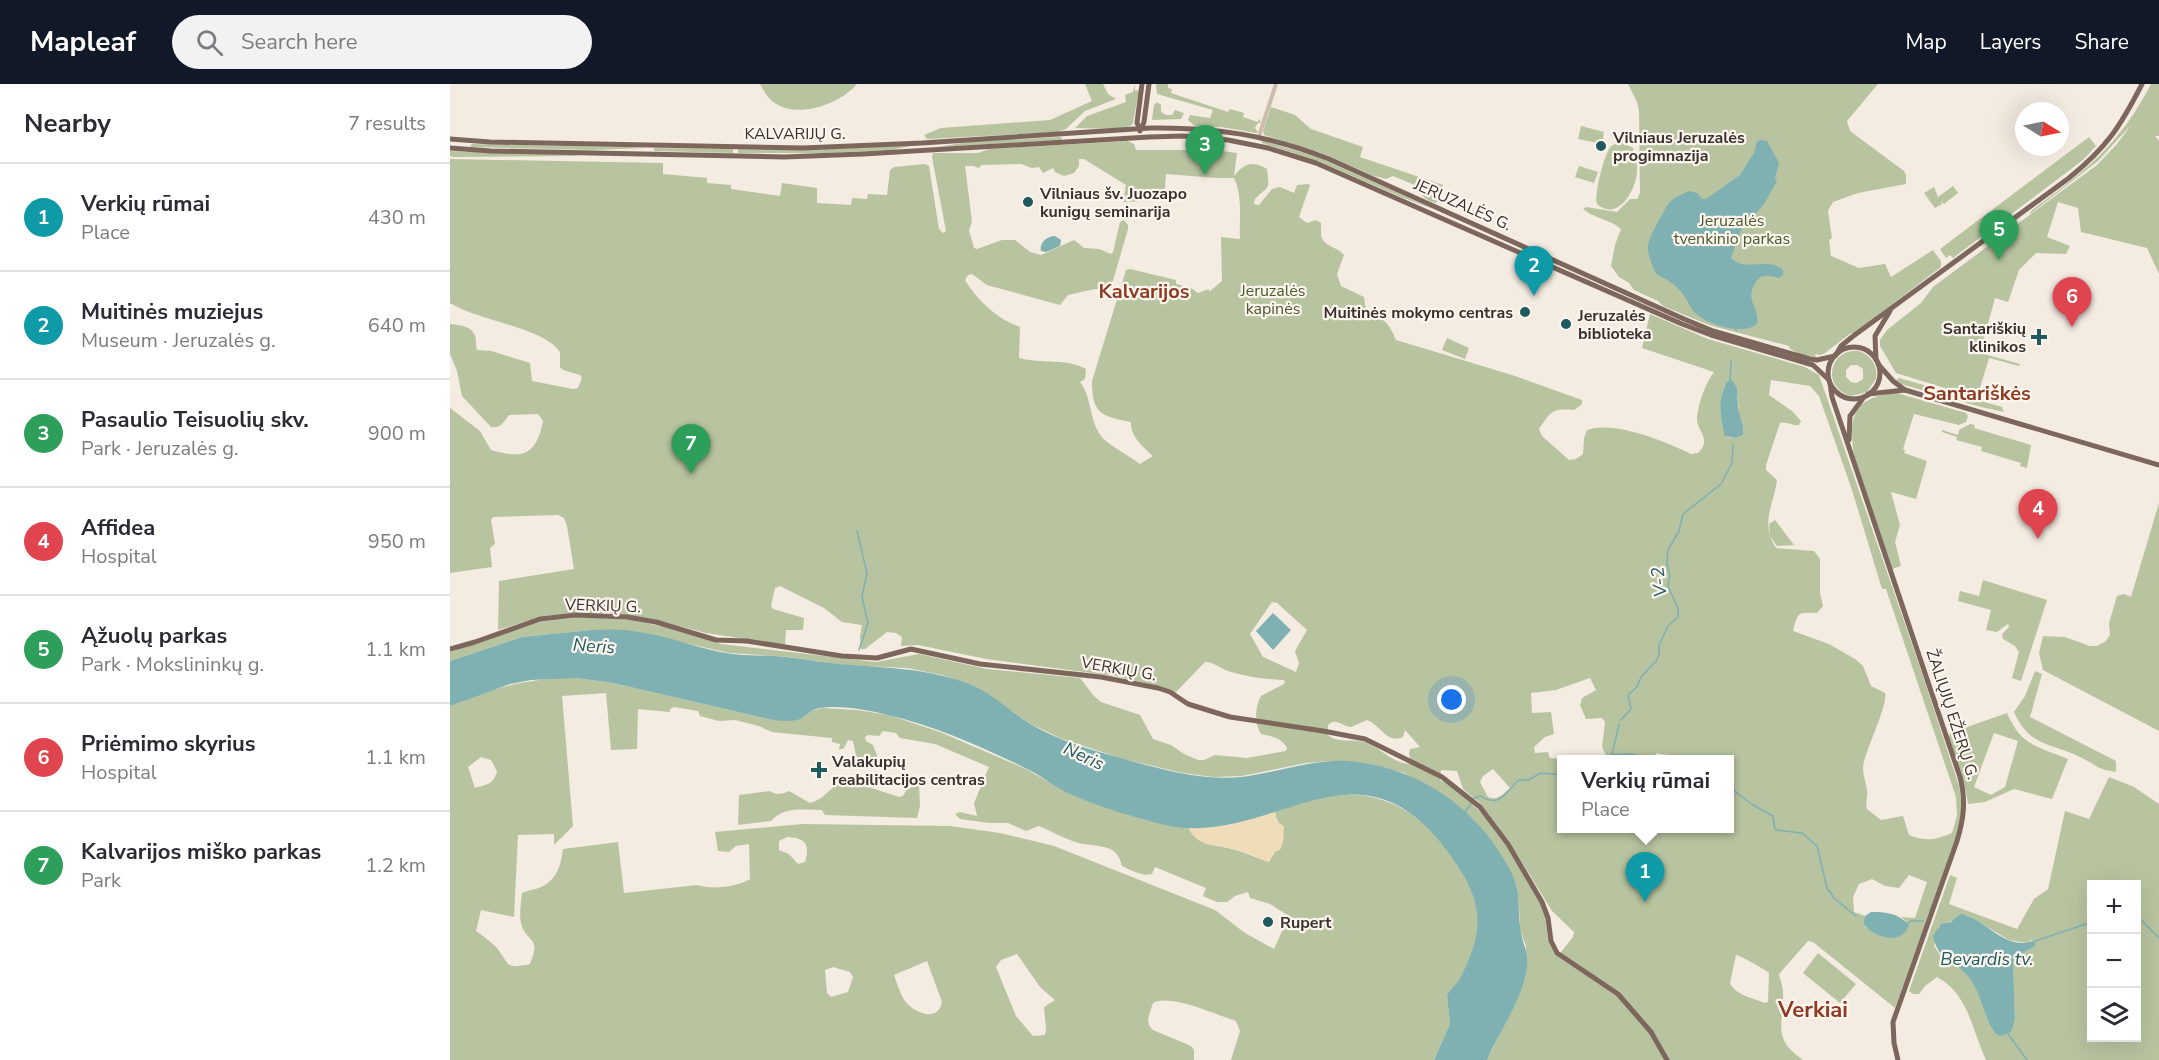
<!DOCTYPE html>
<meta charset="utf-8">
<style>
body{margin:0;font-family:"Nunito Sans",sans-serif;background:#f2f2f3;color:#2b2b33}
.controls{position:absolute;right:18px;bottom:18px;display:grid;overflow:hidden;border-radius:0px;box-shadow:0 6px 24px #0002}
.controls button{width:54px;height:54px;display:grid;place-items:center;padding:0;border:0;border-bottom:2px solid #e1e1e2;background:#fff;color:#2b2b33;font:30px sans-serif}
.compass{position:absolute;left:1565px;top:18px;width:54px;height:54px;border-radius:50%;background:#fff;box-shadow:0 6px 24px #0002;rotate:100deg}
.you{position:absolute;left:1002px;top:616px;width:21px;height:21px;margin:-15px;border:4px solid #fff;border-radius:50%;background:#1a73e8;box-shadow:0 0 0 9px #1a73e833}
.badge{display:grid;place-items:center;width:39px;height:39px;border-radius:50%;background:#111827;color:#fff;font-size:20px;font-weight:700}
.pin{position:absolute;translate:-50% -50px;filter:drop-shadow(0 2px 3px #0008)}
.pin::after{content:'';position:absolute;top:32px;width:21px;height:18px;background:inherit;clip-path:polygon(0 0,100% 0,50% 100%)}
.popup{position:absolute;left:1107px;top:671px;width:177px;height:78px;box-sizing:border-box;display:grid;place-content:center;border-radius:0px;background:#fff;filter:drop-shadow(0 2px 4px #0005);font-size:20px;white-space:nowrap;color:#7c7c81}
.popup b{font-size:22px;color:#2b2b33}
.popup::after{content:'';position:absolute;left:50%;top:100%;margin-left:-12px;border:12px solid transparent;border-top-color:#fff}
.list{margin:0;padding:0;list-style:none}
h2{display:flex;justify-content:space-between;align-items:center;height:78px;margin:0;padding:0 24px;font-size:26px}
h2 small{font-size:20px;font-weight:400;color:#7c7c81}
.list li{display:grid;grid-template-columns:39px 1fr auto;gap:18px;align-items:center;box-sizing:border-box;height:108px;padding:0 24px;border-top:2px solid #e1e1e2}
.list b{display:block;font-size:22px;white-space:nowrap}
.list p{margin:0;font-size:20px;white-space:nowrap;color:#7c7c81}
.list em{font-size:20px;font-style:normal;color:#7c7c81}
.icon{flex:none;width:33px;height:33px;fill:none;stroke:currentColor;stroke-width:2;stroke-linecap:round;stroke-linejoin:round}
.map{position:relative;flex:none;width:1709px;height:976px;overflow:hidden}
header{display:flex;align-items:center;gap:36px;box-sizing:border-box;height:84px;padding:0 30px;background:#111827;color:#fff}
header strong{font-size:28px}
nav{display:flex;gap:33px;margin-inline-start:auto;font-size:21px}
.search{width:420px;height:54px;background:#f2f2f3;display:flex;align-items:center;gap:15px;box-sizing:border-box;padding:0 21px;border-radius:33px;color:#7c7c81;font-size:22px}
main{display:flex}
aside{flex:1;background:#fff}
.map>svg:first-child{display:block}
</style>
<header>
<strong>Mapleaf</strong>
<div class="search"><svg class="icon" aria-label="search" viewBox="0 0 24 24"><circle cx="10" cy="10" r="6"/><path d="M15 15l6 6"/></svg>Search here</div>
<nav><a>Map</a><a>Layers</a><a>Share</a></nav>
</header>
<main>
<aside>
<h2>Nearby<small>7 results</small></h2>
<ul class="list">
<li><span class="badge" style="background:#0f9aa8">1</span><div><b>Verkių rūmai</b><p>Place</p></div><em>430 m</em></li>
<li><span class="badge" style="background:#0f9aa8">2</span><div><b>Muitinės muziejus</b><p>Museum · Jeruzalės g.</p></div><em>640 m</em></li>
<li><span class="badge" style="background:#2e9e5b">3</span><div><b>Pasaulio Teisuolių skv.</b><p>Park · Jeruzalės g.</p></div><em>900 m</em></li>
<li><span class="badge" style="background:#e0444e">4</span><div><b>Affidea</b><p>Hospital</p></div><em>950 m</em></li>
<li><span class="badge" style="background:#2e9e5b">5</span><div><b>Ąžuolų parkas</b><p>Park · Mokslininkų g.</p></div><em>1.1 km</em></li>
<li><span class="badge" style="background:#e0444e">6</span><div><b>Priėmimo skyrius</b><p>Hospital</p></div><em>1.1 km</em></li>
<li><span class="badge" style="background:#2e9e5b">7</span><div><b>Kalvarijos miško parkas</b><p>Park</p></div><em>1.2 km</em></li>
</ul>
</aside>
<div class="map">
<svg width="1709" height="976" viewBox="0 0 1709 976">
<rect width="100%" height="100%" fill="#f4ebe1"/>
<g fill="#b8c4a0" fill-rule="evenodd">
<path d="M310,0H407C389,21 344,37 321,16C316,12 313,5 310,0Z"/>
<path d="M635,0H653L658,10L666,15L635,27L616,45L608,48L477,55L474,51L491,44L600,36L642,17Z"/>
<path d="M685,0V7L689,6L683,39L681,42L666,45L625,44L637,32L676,18L675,11L683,8Z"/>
<path d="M706,0H718V4L722,5L721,9L778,28L780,25L794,29L793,33L808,38L809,35L811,38L807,40L805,44L808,48L806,49L771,43L745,42L738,36L740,31L760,34L763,26L707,10Z"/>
<path d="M1178,0H1428L1397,37L1400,47L1454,87L1456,91V100L1408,109L1383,118L1378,127L1382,154L1379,156L1381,172L1409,184L1435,180L1441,193L1483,166L1491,177V183L1403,250L1401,249L1375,269L1371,271L1365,270L1366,273L1349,270L1339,264V262L1259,241L1213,222L1208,217L1184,206L1179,199L1169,193L1161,182L1165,161L1171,145C1160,135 1145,135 1133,125L1136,123L1167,128L1180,115H1187L1190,109L1189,27L1187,18Z"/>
<path d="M1701,0H1709V52H1705L1709,57V190L1697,164L1631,148L1628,124L1608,118L1597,153L1620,162L1616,170L1586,169L1569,186L1558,218L1545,214L1530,269L1570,280L1569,282L1539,274L1527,314L1446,289L1430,262V256L1437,246L1471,219L1483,203L1647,81L1667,60L1681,41L1648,77L1580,130L1581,127C1636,86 1668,63 1701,0Z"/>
<path d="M707,18L711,21V28L716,31H722L725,26L734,29L731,35L702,36L704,21Z"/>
<path d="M821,23L845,31L861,45L913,63L910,73L993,101L988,117L985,119C975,116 969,110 967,102L943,92L936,95L924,92L869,68L814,51L813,47Z"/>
<path d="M1131,42L1154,48L1152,60L1128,55Z"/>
<path d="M611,53L612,56L488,63L518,58Z"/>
<path d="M1639,53L1646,62L1633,76L1503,174L1500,171L1496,174L1490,165Z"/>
<path d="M811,56L868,73L983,125L951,113L868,77L812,59Z"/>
<path d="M678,57L684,60L686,66H763L787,69L784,92C794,80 802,76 817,85C820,107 819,101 805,115L804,120L809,121L822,105L830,103L844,109L847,101L858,100L860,101L849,133L857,139L866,136L871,139C871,143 871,146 871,150C872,163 887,162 894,171L887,190L891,202L914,213L916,227L921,232C935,232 941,244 946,256L1062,291L1132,316V320L1124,326C1102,324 1101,327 1089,345L1092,352L1119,376L1126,375L1133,370L1134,354L1137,346C1164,336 1217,358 1241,370L1248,369C1263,354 1246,348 1247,333C1249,318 1255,300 1264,288L1192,264L1200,230L1258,255L1355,283L1369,291L1475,598L1509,702C1513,723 1511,734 1506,755L1445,924L1363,858L1358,857L1329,890C1330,896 1333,902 1333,908C1334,942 1321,953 1353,976H1037L1067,915L1074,894L1076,862L1070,846L1069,820L1066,800L1024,736L993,711L954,689L920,680L878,677L856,679L792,692L763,693L733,689L673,675L610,654L581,640L526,603L492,591L457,584L393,581L339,573L279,569L183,547L142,546L72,553L0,577V568L86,538L135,533L182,536L214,543L271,560L426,578L469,570L537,585L630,594L644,612L651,618L690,631L703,655L721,661L734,670L748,676H754L765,671L797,674L836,667L837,664C832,654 821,652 811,650C804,639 805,623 811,612L834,600L835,597L833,596C816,595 798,593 781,588C772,586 765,578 755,578L725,609L708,602L665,592L536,575L468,561L451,562L452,553L446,549L437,548L415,565H411L410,553L412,541L392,538L374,524L330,502L325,504L321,522L323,525L354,534L353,546H336L335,561L256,549L198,534L160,529H122L93,532L48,546L49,497L124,485L117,442L114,434L108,431L43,433L41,436L45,460L40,464L42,483L0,489V324L30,347L41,366C73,375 86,372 93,337L88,330L59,331C54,338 50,345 41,343L12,312L7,287L0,270V240C9,241 22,242 25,252C27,257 25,261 27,266L41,267L80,279L82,297L123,305L128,304L132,294L130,291L113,286L110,283V268C93,243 28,237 0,219V75L213,79V90L257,94V99L281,101V105L330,112L332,99L367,104V119L401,121L402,114L417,115L418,110L437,111L440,86L444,83L475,80L479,82L489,145L493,149L496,147L482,73L483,69H528L539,65ZM629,75H634L676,101L673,118L714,116L716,90L767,94H784C793,112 789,135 790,155L771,153L772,197L759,208V205L748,209L741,204L726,200V196L680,185L676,186L642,297C642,331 652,332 681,338C680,352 693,363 703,372L690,380C680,372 658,361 651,352C639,336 642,313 630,298L635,295L636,285C617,274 591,280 569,274L570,243C547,235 528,217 515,196L518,191L522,190L537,201L610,221L618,211L645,205L654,206L662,200L678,145V141L674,136L670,138L663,168L661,170L649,165L634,164L624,156L591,171L580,168L565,156H552L527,165L524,164L519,146L522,138L515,82H523L529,84L531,81L571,80L582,84L589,83L593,89L603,84L605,88L614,92L624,89L629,82ZM1321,296L1360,302L1369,312L1402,406L1432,505H1436L1506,713L1507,732L1502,749C1484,756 1477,758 1459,751L1453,732L1431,736L1417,725C1415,719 1418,713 1417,706C1416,697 1411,687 1414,678C1417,663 1438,621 1435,609L1421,602L1413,582L1405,575L1379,560L1343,547C1348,528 1347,528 1367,529L1373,522L1370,509V475L1364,467L1326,464C1310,438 1323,424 1327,396L1316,386V381L1330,339C1337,337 1342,342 1349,341L1351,337L1342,327L1319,311ZM1274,303L1288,312C1287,326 1293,337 1293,351L1286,354L1277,353C1269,339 1269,319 1274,303ZM822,518L827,519L857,546L845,567L849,579L846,588L813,573L800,550ZM1140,594L1146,606L1132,614L1130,621L1136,635L1152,634L1155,638L1152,663L1158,675H1204L1206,669L1219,671L1222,675L1279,676V744H1111V676L1113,675L1100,674L1098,668L1085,669L1084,663L1095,653L1104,650L1101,628L1082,629L1081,609L1106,606ZM917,636C931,641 936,660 953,653L955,646L970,663L960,665L959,669L961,680C943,680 930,663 914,658C901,654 888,660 878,651V641C885,633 892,642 901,643ZM1043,685L1060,704C1053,710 1048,717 1038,713L1030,698L1033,692ZM991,686L1007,687L1013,705L1030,719L1059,757L1102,827L1124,848L1123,853L1108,872C1095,861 1099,844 1094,829C1076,780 1036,722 990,696ZM1459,791L1477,798L1465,834L1451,833L1457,838L1416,844L1413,840L1415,832L1404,828L1403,813L1409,800L1422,795L1435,802L1449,804ZM1286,871C1291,872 1316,886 1319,889L1318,918L1315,919C1303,914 1285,911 1280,899Z"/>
<path d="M1169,59L1175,60L1183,64C1185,71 1188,81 1187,89C1185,107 1168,138 1147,120C1144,110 1153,77 1158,67C1160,62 1164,60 1169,59Z"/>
<path d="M22,60L179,63L196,64L144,66L22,63L20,62Z"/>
<path d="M466,61L441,66L377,69H288V65L355,66Z"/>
<path d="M204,64L283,65V69L204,67Z"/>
<path d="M0,67L126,71L127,72L3,73L0,72Z"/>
<path d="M1129,82L1148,88L1144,99L1125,93Z"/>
<path d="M1503,102L1508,109L1494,120L1491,117L1492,120L1485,124L1474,109L1484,103L1488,113Z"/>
<path d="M997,254L1019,264L1015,275L992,266Z"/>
<path d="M1409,267C1422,272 1428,282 1426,295L1417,308L1401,312C1371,304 1379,264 1409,267ZM1401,281H1407L1413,285V295L1407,299L1401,298L1396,293V286Z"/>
<path d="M1449,294L1552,323L1554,328L1531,323L1451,300L1446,296Z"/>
<path d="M1447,309L1516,329L1518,332L1516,338L1509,341L1464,330L1453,365L1455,366L1454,369L1477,377L1466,415L1441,408L1450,441L1445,458L1451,482L1442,485L1404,371C1398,333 1404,312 1447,309Z"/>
<path d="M1520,340L1525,341L1524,344L1581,361L1577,384L1570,382L1571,379L1531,367L1532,363L1506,356L1507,353L1492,348V346L1508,351L1509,346Z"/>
<path d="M1709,419V647L1593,586L1589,569L1593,552L1615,553L1640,562H1647L1656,557L1660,551L1659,539L1667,512L1674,510L1681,513Z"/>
<path d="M1325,436L1344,461L1327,462L1320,452L1319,440Z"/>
<path d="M1533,496L1597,516L1571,597L1562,594L1569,568L1565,562L1553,555L1552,550L1559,543L1558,540L1547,548L1536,546L1541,526L1508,517L1510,507L1529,512Z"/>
<path d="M1585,587L1592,590L1580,633L1666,677V688C1646,685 1648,682 1632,674C1601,658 1580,664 1564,628L1575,612Z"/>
<path d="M127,594L163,599L323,636H345L361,627L373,624L407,626L439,631L490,648L576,685L613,706L631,714L700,737L739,744C745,761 767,761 782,765C794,768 807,774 819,778C823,770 832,759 833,750C834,744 825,738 825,727C851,718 878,708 906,711C925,712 942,718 958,728C993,751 1035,807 1028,851C1025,866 1016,885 1008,897C1004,903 1000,906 997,912L1000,940L984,976H781L790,947L786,937C767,931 720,909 703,919C700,929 694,939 703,946L741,962L744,966V976H0V622C41,604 82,593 127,594ZM156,609L161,666L187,665L188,625L220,628V625L224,623L248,627L250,632L269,637L285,636L309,642L322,648L382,654V658L390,660L389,666L394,664L398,656L403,657L406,672L412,682L426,678L428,674L423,661L416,657L415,653L418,651L429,652L433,647L446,649L450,654L485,660L539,683L524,719L527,732L510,728L505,730L510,735L539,739H558L576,747L589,742C601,747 613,754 625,758C644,764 667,757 672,782C681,786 692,793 702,790L705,783L756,804L753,812L767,818H777L785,812L798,808L800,814L820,820L839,832L824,865L795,849L765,826L604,762L550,749L500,742L353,740L265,748L268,767L279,768L286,762L299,760L300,795C287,803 262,806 247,801L174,809L168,758L113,765C111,781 107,796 91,803C85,806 78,806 72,809C71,819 69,830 71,839C76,859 92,852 80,880C53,886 60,879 46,863C40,857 33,852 26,847L31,826L64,833L68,751L104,750V761L123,742L112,612ZM31,673L41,676L47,687C43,701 38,700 25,704L18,683ZM337,753C356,754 360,760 355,778L348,780L339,770L329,766V757ZM567,870L590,903L605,916L594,923L596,945L595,951L583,952L566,932L546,883L551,876ZM477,877L492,918C488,939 464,929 455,917C450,910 447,899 444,891ZM383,883L400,888L403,893L398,908L381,913L377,909L375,886Z"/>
<path d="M1557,629C1571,662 1587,662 1618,675L1602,715L1564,705L1535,718L1518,720L1516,708L1499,653L1500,649ZM1544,649L1568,657L1555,703L1541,711L1524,703Z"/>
<path d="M1659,693L1684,703L1709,720V976H1536C1522,947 1519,910 1487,893L1475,902L1469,910H1463L1459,907L1500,791L1507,794L1499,820L1567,845L1584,815L1598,805L1615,727L1639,735ZM1642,800H1686V954H1642ZM1517,831L1559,856L1577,859L1582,856L1585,862L1563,875L1565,935H1537L1529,907L1511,883L1492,874L1484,862L1489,842Z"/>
<path d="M400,697L449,713L453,712L457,705L469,700L470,722L467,734L375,731L372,726C354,726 334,722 321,737L288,741L289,711L320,707C327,712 332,710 339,707L360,719C379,714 379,699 400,697Z"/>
<path d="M1368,869L1406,900L1390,919L1353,889Z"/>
</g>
<path fill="#efdcb8" d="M825,727L826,737L834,742C833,751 835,757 830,766L823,769L819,778C807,774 796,768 784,765C768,761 745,763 740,744L780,741Z"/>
<g fill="#7fb0b2">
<path d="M1311,56L1317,57L1329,79L1325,94L1327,97L1314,120L1291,146L1281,174C1297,189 1318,172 1333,186V191L1329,194C1325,193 1319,191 1314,192C1306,193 1299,208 1302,216C1304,225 1309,229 1307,240C1294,251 1262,242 1249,232C1242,227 1239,220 1235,213C1227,201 1218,196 1206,190C1196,166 1194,163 1207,140C1220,119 1214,118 1239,107L1247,109L1252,115H1256L1290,91L1304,69L1307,57Z"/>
<path d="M605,152L611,156L610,162L596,168L591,167C589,159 597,152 605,152Z"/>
<path d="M1282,296L1287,304L1288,323L1293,343V351L1286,354L1275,352C1270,333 1267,316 1277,298Z"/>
<path d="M823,529L841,546L823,566L806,547Z"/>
<path d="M142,546C160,545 178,545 195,549C225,554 253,566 282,570C300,572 318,571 336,573C358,575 379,580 401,581C442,584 480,585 519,600C543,609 561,629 584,642C610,657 639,665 667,673C706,684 750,697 791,693C827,689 860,675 897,677C959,681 1017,716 1050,769C1056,779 1063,789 1066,801C1070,815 1068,828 1070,842C1071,857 1079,868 1077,883C1072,917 1050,946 1037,976H984L1000,940L997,912C1000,905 1006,901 1010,894C1036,846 1033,816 1001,772C907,640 825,765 715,741C683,733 650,723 620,710C606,704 595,694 581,687C538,665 485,642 438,631C416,626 388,620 366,625C359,627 356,632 350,635C342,638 332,637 323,636L163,599L127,594L81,596L60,600L0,622V577L72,553Z"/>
<path d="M1421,828C1436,828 1448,829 1459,841C1452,862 1425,854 1413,840L1415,832Z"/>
<path d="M1512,830C1535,836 1551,861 1576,859C1579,858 1582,857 1585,857V862L1563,875L1565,935L1561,948L1550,952L1546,950C1533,934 1533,912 1520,895C1505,874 1489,880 1483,852L1491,840L1501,838L1509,831Z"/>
</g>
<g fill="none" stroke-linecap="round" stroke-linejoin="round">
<g stroke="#7fb0b2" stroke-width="1.5">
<path d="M1286,247V244"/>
<path d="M1280,297L1281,277"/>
<path d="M407,447L417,489L412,513L418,539L409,566"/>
<path d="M1171,636L1181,625L1178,611L1187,603L1191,593L1207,576L1209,570V561L1218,542L1228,533V525L1218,502L1220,492L1217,479L1218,466L1229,447L1233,430L1271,400L1282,379L1283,360"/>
<path d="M1179,670L1196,673"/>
<path d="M1162,671L1169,640"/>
<path d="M1156,676L1162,671L1178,670"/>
<path d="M1279,703L1303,721L1323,732L1325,746L1352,749L1367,762L1377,804L1385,815L1406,832"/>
<path d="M1024,714L1031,712C1050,725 1056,707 1069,696H1078L1091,689L1111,691"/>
<path d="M1015,728L1021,719"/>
<path d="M1686,831L1709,854"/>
<path d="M1457,840L1461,837H1473"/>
<path d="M1585,857L1642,838"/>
<path d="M1558,950L1577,976"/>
</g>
<path stroke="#cdbbac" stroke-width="4" d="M809,52L826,0"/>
<g stroke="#7d675c" stroke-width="5">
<path d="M690,45L687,39L692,0"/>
<path d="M690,47L694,38L699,0"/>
<path d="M0,55L40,58L353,64L472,59L700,44C765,43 818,51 879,75L1234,235L1263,247L1360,275L1367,276L1385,272"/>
<path d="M0,64L41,67L334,73L413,70L699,53L733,52L778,56L818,64L866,79L1232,240L1261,251L1363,281L1379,296"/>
<circle cx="1404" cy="289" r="26"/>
<path d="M1387,269L1391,262L1402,253L1619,94C1657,63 1670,43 1692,0"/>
<path d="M1426,276L1425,252L1440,227"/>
<path d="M1428,280L1443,297L1455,306"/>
<path d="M1380,299L1382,313L1510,693C1516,716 1514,734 1507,757L1443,938L1444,959L1448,976"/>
<path d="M1418,310L1455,306L1709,381"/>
<path d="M1399,356L1400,332L1414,313"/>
<path d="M0,565L25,558L90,535L126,531L177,533L206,538L266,556L297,557L392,572L427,574L461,565L530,580L651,593L708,604L720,608L738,620L780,633L873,647L915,655L992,693L1030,723L1058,760L1092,818L1098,834L1101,857L1107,869L1168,910L1201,948L1217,976"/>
</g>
</g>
<g fill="#1f5a5e" stroke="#fbf5ee" stroke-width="2">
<circle cx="1151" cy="62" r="6"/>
<circle cx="578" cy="118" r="6"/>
<circle cx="1075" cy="228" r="6"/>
<circle cx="1116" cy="240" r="6"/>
<path d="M1586 244h6v6h6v6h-6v6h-6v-6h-6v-6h6z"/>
<path d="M366 677h6v6h6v6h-6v6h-6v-6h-6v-6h6z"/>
<circle cx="818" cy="838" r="6"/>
</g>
<g text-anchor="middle" stroke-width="4.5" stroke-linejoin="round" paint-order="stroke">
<g font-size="16" fill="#3b302b" stroke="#fbf5ee">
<text x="345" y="55">KALVARIJŲ G.</text>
<text transform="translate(1013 120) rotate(24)" y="6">JERUZALĖS G.</text>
<text transform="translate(153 521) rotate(2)" y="6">VERKIŲ G.</text>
<text transform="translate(669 584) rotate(10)" y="6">VERKIŲ G.</text>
<text transform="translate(1503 630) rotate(72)" y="6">ŽALIŲJŲ EŽERŲ G.</text>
</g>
<g font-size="16" font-weight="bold" fill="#3b302b" stroke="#fbf5ee" text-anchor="start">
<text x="1163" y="59">Vilniaus Jeruzalės<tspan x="1163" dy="18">progimnazija</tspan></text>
<text x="590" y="115">Vilniaus šv. Juozapo<tspan x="590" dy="18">kunigų seminarija</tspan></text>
<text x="1063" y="234" text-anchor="end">Muitinės mokymo centras</text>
<text x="1128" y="237">Jeruzalės<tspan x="1128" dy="18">biblioteka</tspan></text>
<text x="1576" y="250" text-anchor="end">Santariškių<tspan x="1576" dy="18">klinikos</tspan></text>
<text x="382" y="683">Valakupių<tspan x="382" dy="18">reabilitacijos centras</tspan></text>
<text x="830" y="844">Rupert</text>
</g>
<g font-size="16" fill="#4a5a2e" stroke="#fbf5ee">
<text x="1282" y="142">Jeruzalės<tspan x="1282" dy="18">tvenkinio parkas</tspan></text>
<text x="823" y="212">Jeruzalės<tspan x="823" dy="18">kapinės</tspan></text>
</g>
<g font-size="18" font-style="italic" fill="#1f5a5e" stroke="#fbf5ee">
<text transform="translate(1209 498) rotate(-97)" y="6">V-2</text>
<text transform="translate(144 562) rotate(4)" y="6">Neris</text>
<text transform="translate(634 672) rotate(25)" y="6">Neris</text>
<text x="1537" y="881">Bevardis tv.</text>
</g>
<g font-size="20" font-weight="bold" fill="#8c3b22" stroke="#fbf5ee">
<text x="694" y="214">Kalvarijos</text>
<text x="1527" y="316">Santariškės</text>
</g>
<g font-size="22" font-weight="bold" fill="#8c3b22" stroke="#fbf5ee">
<text x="1363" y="933">Verkiai</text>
</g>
</g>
</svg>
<div class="controls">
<button>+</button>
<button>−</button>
<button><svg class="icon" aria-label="layers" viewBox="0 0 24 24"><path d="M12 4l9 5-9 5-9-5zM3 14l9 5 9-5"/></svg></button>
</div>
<svg class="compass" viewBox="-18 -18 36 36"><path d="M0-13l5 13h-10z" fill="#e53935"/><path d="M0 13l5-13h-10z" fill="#7c7c81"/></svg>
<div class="you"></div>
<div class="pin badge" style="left:1195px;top:818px;background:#0f9aa8">1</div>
<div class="popup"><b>Verkių rūmai</b>Place</div>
<div class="pin badge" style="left:1084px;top:212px;background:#0f9aa8">2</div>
<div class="pin badge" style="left:755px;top:91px;background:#2e9e5b">3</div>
<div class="pin badge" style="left:1588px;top:455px;background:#e0444e">4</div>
<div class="pin badge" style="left:1549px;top:176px;background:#2e9e5b">5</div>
<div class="pin badge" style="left:1622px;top:243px;background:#e0444e">6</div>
<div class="pin badge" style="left:241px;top:390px;background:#2e9e5b">7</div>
</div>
</main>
